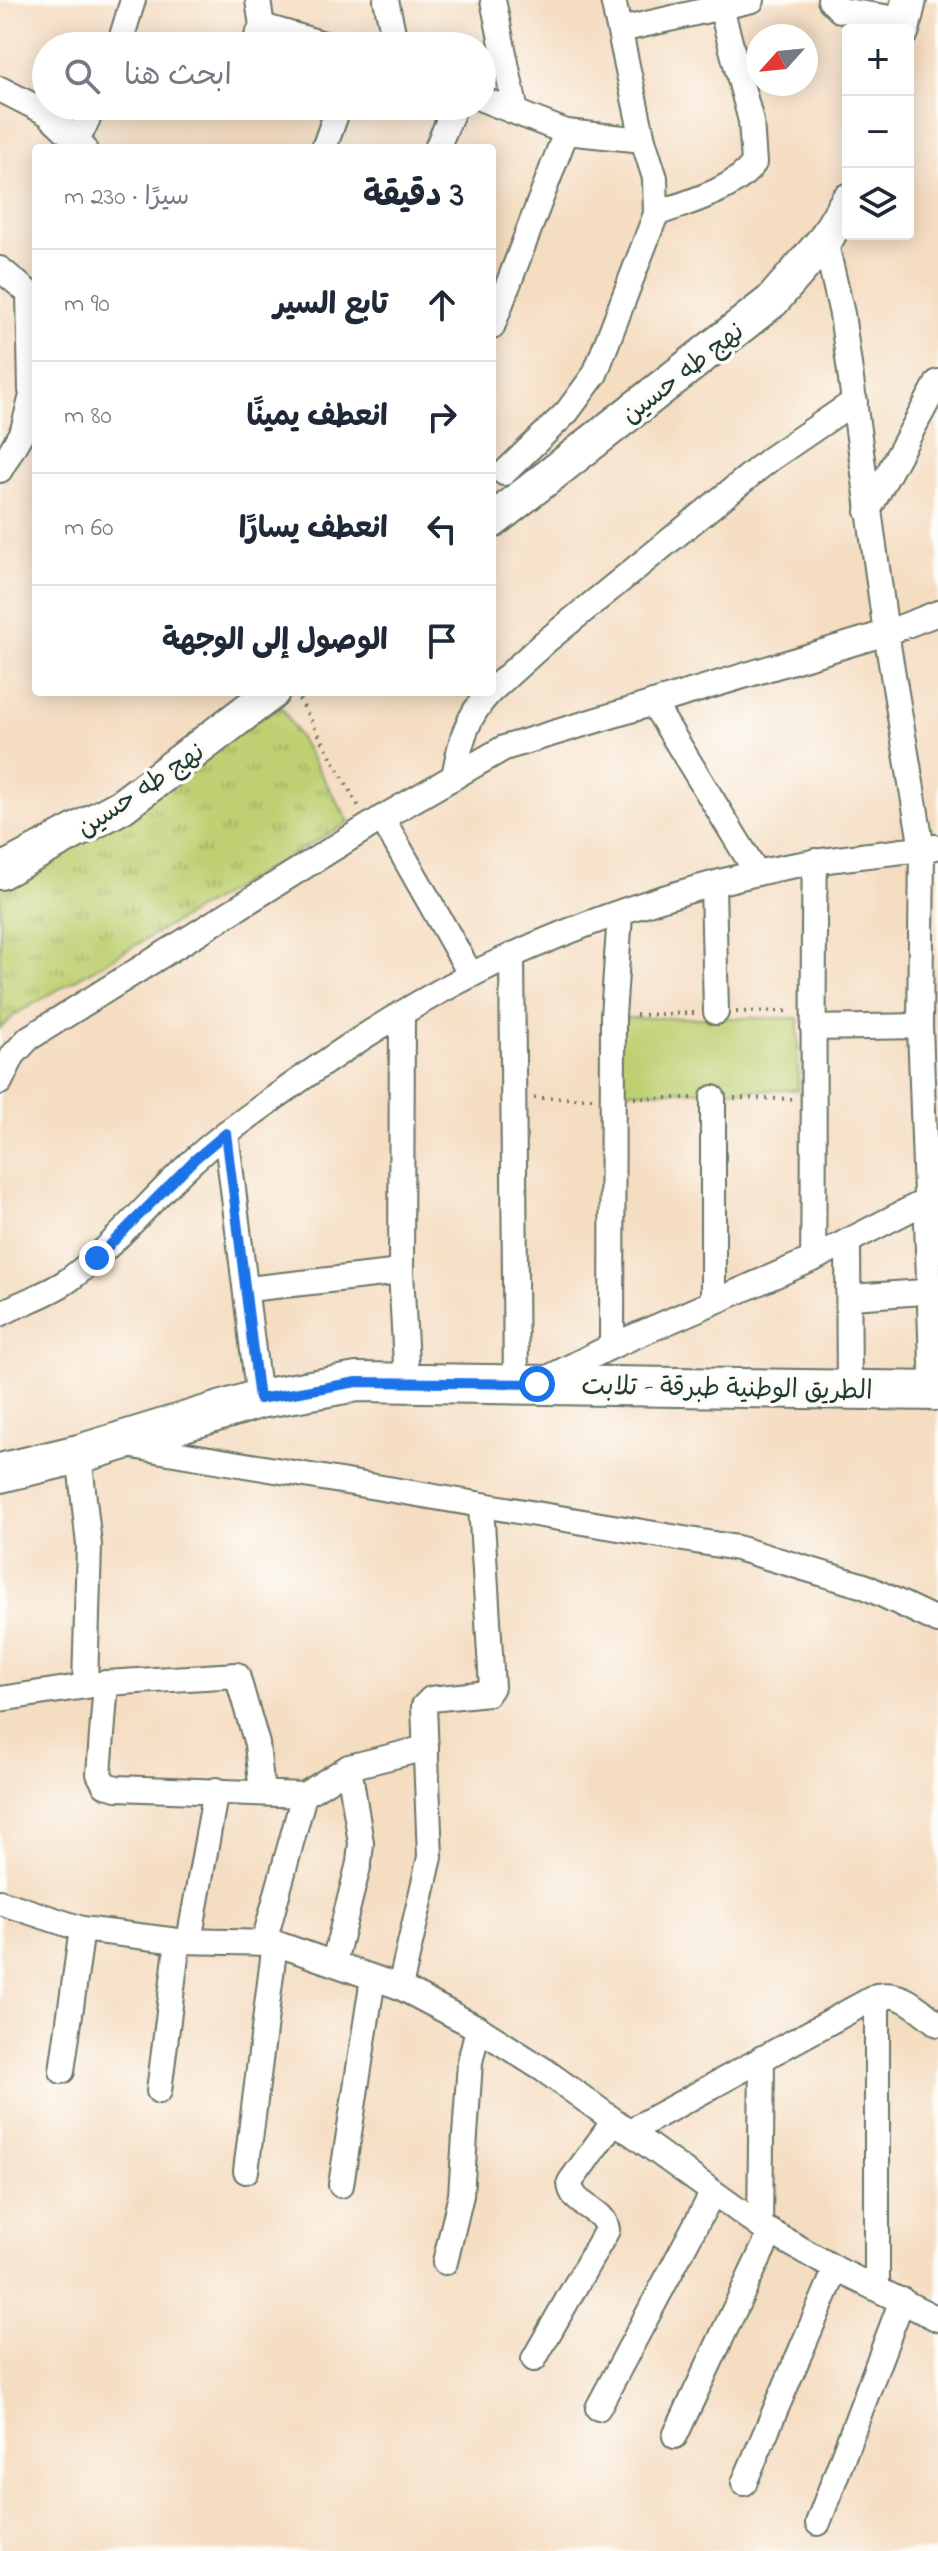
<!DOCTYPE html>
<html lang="ar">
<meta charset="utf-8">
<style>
body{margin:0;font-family:"Indie Flower","Playpen Sans Arabic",sans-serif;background:#f2f2f3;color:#1f2937;direction:rtl}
.controls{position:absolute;right:24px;top:24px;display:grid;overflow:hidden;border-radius:8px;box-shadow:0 4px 20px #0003}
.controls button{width:72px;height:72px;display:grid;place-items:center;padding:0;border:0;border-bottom:2px solid #e0e1e3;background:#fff;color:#1f2937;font:40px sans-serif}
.compass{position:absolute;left:746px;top:24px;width:72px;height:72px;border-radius:50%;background:#fff;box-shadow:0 4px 20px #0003;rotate:243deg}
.stop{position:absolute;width:24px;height:24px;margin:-18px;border:6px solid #1a73e8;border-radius:50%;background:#fff}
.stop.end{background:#1a73e8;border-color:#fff;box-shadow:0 2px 8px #0008}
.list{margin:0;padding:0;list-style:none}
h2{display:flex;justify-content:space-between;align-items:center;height:104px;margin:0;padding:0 32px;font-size:34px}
h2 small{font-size:26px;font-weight:400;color:#747a83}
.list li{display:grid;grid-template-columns:52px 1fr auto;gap:24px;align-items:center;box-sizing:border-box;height:112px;padding:0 32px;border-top:2px solid #e0e1e3}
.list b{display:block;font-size:30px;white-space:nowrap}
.list em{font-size:26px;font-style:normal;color:#747a83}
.icon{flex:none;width:44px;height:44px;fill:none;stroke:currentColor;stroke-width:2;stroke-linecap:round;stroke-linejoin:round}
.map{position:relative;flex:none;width:938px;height:2551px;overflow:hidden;direction:ltr}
.search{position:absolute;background:#fff;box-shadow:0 4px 20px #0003;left:32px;top:32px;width:464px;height:88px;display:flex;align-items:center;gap:20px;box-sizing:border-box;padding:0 28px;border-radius:44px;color:#747a83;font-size:30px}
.panel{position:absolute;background:#fff;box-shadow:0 4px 20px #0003;left:32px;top:144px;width:464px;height:552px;border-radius:8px;direction:rtl}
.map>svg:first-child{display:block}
</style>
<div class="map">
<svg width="938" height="2551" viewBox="0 0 938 2551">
<defs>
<pattern id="grass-tufts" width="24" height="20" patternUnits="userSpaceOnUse" patternTransform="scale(2)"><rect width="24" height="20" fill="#bfd073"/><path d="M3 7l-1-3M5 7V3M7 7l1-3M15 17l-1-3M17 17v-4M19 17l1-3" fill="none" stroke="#9baa5f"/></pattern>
</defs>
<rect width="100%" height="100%" fill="#fdfcf7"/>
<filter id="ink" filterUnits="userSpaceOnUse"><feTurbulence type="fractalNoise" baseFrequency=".0125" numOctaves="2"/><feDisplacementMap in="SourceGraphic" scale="16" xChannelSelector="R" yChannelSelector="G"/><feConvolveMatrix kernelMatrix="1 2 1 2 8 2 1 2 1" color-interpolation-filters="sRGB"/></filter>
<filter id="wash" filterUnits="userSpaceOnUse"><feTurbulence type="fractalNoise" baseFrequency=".006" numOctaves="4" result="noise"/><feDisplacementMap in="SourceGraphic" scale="32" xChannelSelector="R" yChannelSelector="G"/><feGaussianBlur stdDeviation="1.8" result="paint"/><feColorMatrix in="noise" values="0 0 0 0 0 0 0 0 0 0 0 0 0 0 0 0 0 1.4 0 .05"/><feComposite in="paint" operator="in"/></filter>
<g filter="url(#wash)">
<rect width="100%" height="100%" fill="#f5ddc2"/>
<path fill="url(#grass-tufts)" stroke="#6f8654" stroke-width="2" d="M281,706L349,822L16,1014L0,1028V877Z"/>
<path fill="#bfd073" stroke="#6f8654" stroke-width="2" d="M614,1018H798V1090L614,1091Z"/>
</g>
<g filter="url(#ink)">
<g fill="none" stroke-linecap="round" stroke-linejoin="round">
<g stroke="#6a7566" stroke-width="28">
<g id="street">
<path d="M386,0L396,46"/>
<path d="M493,0L516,112"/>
<path d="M830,0L840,10L904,20"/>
<path d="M262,26L331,46"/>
<path d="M620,30L752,0"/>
<path d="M119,46L133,0"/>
<path d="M253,46L262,26L258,0"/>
<path d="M0,89L47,113L84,148"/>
<path d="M482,99L566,132L643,140"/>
<path d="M78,139L94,106"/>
<path d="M324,148L339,106"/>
<path d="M437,148L455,106"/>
<path d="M656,214C687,202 734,191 754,163L751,121L719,0"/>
<path d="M825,240L842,314L886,633L922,849L920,1026L933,1391"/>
<path d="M0,269L29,293L31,390"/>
<path d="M492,327L566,132"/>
<path d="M0,470L23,430L36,380"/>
<path d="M504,473L567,412L595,374L656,214L655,178L643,140L613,0"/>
<path d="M868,511L938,382"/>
<path d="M492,690L545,642L770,459L855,401"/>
<path d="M653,703L757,873"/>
<path d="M454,777C460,743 466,717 490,692"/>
<path d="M382,818L471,975"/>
<path d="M713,885L716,1012"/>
<path d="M512,956L516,1384"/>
<path d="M402,1015L401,1272L407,1383"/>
<path d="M813,1028L920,1026"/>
<path d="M0,1082L13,1055L29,1038L382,818L504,748L886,633L938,613"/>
<path d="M226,1133L259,1399"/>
<path d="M848,1241L849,1390"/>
<path d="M813,1259C815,1126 812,994 815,861"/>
<path d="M248,1289L401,1272"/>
<path d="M851,1297L938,1291"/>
<path d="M713,1301V1098"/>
<path d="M0,1314C22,1302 50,1294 70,1279C128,1235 170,1174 229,1131C306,1074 387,1017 473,974C561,930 661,895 757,873C816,859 876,855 936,847"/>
<path d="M612,1346L613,1016L620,914"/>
<path d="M542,1381L612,1346L813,1259L936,1196"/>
<path d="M127,1445L737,1548L864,1586L938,1621"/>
<path d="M79,1454L89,1545L85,1686"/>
<path d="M106,1683L99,1774L105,1785L117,1788L304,1795L349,1767L426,1748"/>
<path d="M0,1699L106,1683L237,1675L257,1744L262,1793"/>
<path d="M0,1902L82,1929L178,1941L275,1943L400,1987L478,2028L544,2070L760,2226L836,2269L938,2319"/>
<path d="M189,1941L216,1790"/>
<path d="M264,1942L304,1795"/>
<path d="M334,1962L359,1863L361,1843L349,1767"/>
<path d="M400,1987L430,1857L424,1706L431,1699L488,1693L492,1687L481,1505"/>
<path d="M877,1996V2288"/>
<path d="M62,2071L82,1929"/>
<path d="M159,2091L178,1941"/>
<path d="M630,2131L877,1996C903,1991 918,2009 938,2024"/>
<path d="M246,2171L275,1943"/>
<path d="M341,2185L373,1978"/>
<path d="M760,2226L762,2058"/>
<path d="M445,2262L461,2195L470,2062L478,2028"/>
<path d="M534,2359L607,2230C605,2207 570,2207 570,2182L614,2121"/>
<path d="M598,2408L712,2194"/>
<path d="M675,2436L771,2232"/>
<path d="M744,2483L836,2269"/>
<path d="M818,2523L902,2300"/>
</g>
</g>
<g stroke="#6a7566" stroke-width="38">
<g id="secondary">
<path d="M902,30L909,0"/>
<path d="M492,521L772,301L825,240L848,201"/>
<path d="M0,872L122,806L272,692"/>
</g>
</g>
<g stroke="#6a7566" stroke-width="42">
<path id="primary" d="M0,1473L79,1454L259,1399L357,1382L938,1391"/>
</g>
<g stroke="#6a7566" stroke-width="4" stroke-dasharray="2 6" stroke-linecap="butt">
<path d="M299,699L359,807"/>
<path d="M736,1012L791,1011"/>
<path d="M636,1015L695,1013"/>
<path d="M534,1098H593"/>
<path d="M634,1098H693"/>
<path d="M734,1098L793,1099"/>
</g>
<use href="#street" stroke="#fff" stroke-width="24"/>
<use href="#secondary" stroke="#fff" stroke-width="34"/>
<use href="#primary" stroke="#fff" stroke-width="38"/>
</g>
</g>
<g fill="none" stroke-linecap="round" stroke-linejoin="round" filter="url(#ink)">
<path stroke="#1a73e8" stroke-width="10" d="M97,1258L195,1159L226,1133L259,1399L357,1382L537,1384"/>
</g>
<g text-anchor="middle" stroke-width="7" stroke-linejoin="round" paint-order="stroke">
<g font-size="26" fill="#1f3d34" stroke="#fdfcf7">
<text transform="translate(682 372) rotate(-38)" y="9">نهج طه حسين</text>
<text transform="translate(140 789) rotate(-34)" y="9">نهج طه حسين</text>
<text transform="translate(727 1387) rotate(1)" y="9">الطريق الوطنية طبرقة - تلابت</text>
</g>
</g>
</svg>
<div class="controls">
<button>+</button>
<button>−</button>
<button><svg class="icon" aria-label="layers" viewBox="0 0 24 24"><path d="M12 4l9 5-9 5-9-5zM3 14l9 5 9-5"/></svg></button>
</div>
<svg class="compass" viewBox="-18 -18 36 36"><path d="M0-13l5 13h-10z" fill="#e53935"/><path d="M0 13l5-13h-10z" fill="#747a83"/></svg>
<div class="stop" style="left:537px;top:1384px"></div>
<div class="stop end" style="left:97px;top:1258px"></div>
<div class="search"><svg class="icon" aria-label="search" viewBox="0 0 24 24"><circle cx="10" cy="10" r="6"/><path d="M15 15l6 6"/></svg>ابحث هنا</div>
<section class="panel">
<h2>3 دقيقة<small>سيرًا · 230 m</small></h2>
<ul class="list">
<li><svg class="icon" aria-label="ahead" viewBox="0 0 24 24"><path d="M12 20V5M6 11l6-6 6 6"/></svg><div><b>تابع السير</b></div><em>90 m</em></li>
<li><svg class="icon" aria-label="right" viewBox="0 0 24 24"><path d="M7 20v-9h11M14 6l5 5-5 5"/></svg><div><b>انعطف يمينًا</b></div><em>80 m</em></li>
<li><svg class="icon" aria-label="left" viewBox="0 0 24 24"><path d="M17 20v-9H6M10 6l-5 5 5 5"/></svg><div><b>انعطف يسارًا</b></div><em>60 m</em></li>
<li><svg class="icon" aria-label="arrive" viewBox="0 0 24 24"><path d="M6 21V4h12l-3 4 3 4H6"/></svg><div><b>الوصول إلى الوجهة</b></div></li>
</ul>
</section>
</div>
